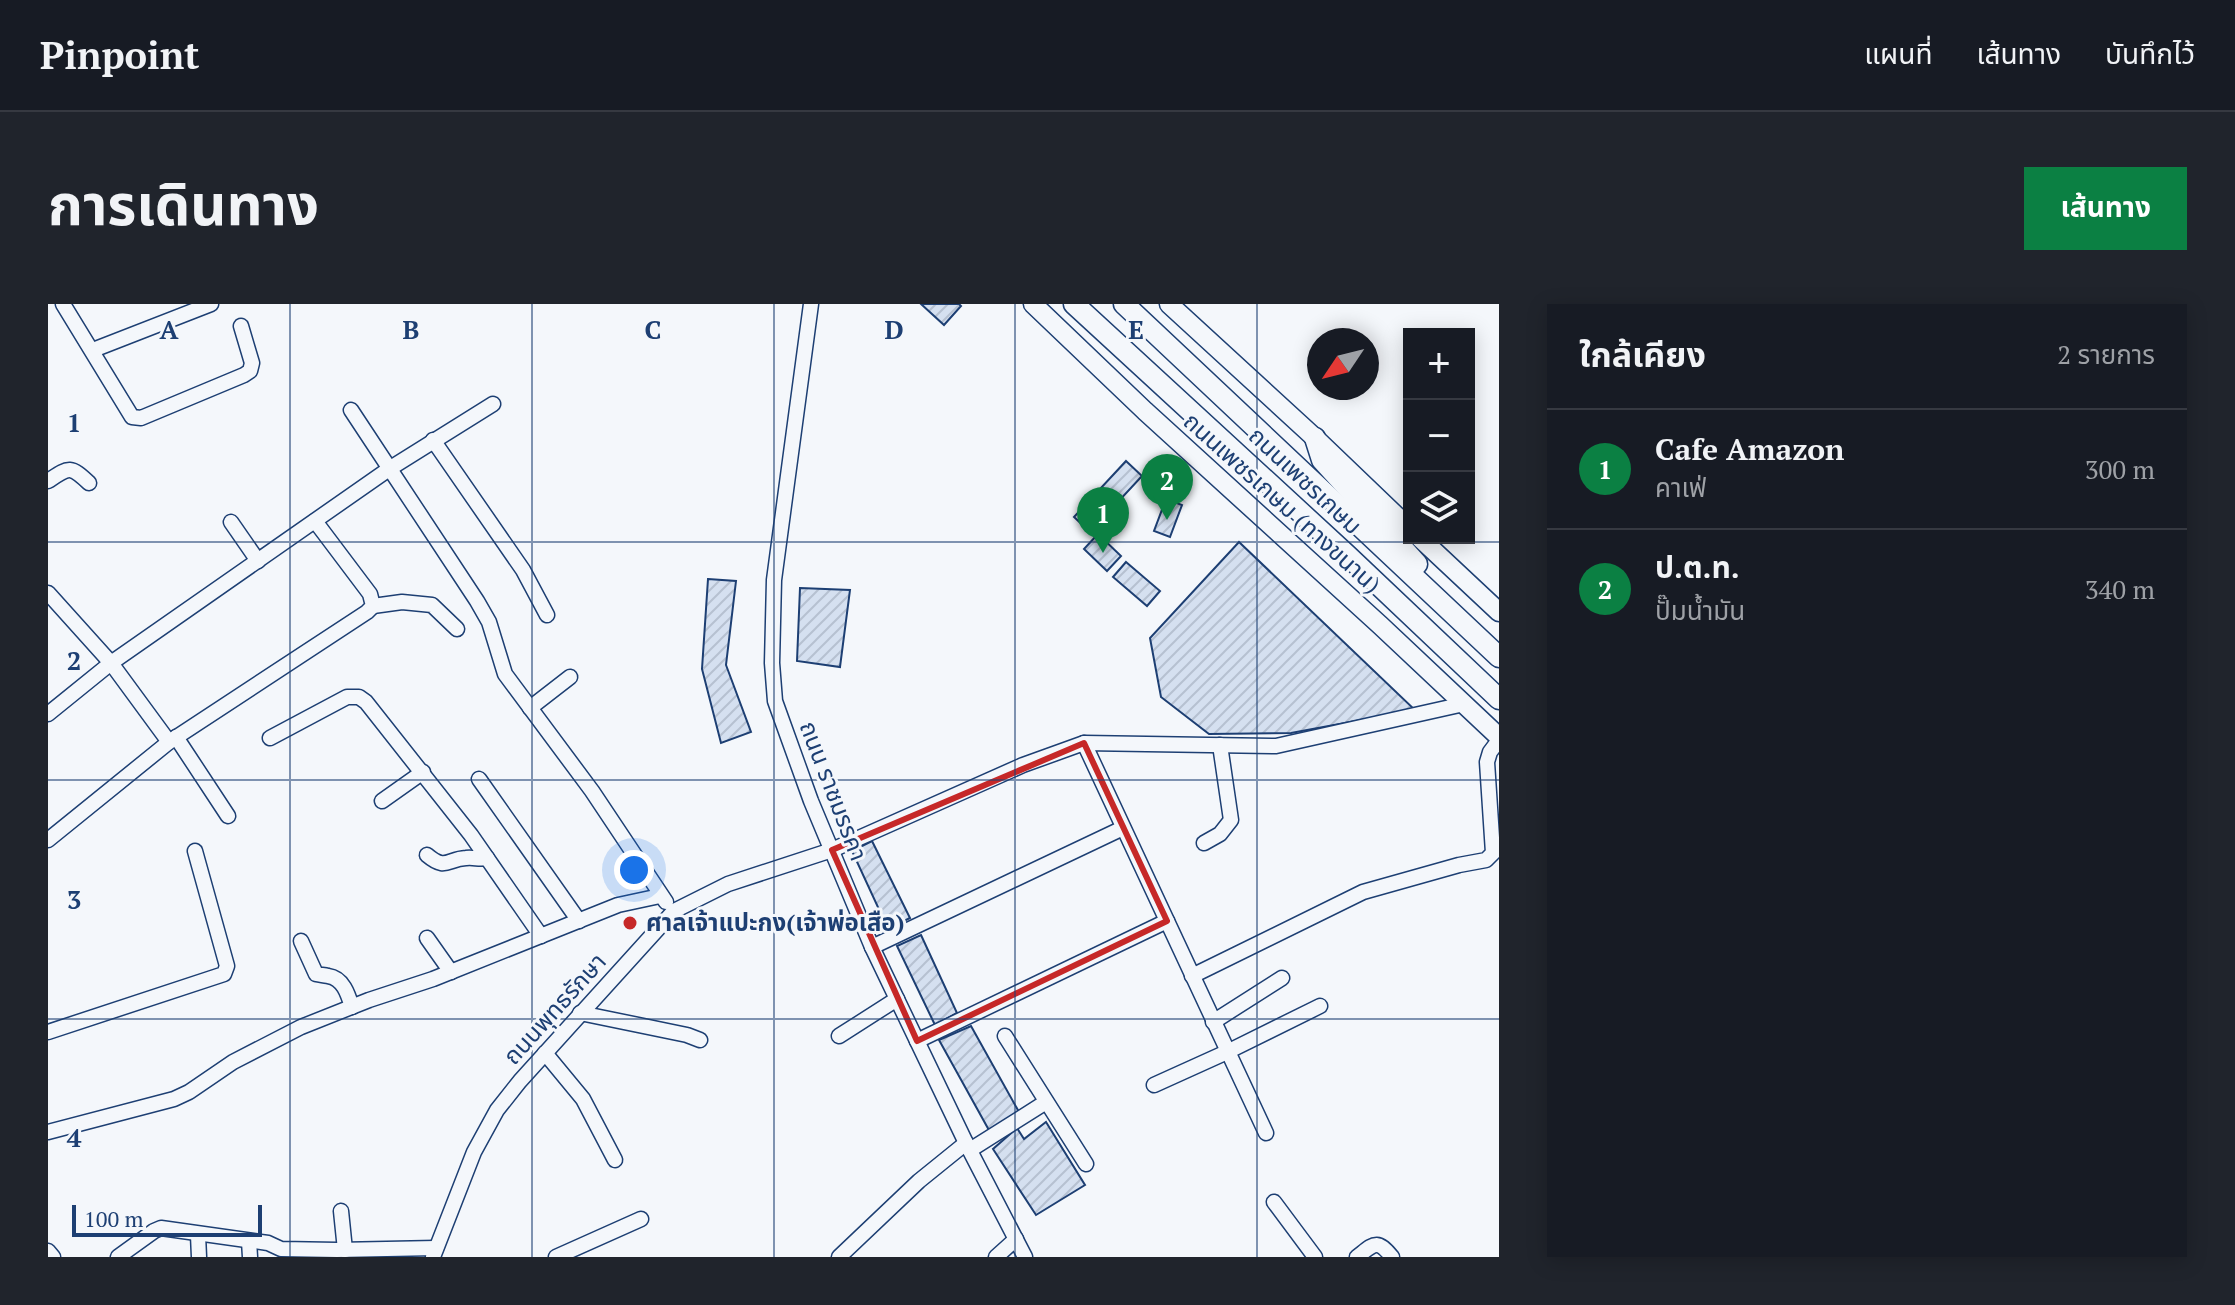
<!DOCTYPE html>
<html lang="th">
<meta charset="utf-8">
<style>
body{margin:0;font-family:"PT Serif","Noto Sans Thai",serif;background:#20242c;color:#f1f3f6}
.controls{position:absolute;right:24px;top:24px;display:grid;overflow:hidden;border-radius:0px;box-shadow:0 4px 20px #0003}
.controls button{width:72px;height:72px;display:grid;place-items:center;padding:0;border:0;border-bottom:2px solid #363941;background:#171b24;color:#f1f3f6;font:40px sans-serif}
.compass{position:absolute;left:1259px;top:24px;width:72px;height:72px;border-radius:50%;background:#171b24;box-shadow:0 4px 20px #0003;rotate:235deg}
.scale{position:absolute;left:24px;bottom:20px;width:190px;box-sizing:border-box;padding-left:8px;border:4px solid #1d3f73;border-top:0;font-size:22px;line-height:28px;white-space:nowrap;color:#1d3f73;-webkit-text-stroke:6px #f4f7fb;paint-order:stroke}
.you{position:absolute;left:586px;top:566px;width:28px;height:28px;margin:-20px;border:6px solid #fff;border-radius:50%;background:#1a73e8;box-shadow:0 0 0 12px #1a73e833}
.badge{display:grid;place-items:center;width:52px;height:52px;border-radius:50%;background:#0b8043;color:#fff;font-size:26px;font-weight:700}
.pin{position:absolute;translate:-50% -66px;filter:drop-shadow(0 2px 4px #0008)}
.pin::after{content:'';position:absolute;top:42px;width:28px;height:24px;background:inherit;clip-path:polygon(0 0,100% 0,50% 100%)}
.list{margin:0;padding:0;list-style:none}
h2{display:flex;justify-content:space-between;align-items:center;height:104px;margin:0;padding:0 32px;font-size:34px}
h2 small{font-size:26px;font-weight:400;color:#9ea1a6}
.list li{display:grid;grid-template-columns:52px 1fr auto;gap:24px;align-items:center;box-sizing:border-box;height:120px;padding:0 32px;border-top:2px solid #363941}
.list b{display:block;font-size:30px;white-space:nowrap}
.list p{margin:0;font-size:26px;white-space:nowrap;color:#9ea1a6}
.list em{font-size:26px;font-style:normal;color:#9ea1a6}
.icon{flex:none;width:44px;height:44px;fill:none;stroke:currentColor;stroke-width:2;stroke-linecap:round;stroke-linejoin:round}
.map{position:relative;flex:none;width:1451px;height:953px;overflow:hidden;border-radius:0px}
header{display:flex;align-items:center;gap:48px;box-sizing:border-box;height:112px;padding:0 40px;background:#171b24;border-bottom:2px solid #363941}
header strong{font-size:38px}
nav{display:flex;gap:44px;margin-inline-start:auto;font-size:28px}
.intro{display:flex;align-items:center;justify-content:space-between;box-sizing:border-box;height:192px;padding:0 48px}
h1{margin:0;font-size:56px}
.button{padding:20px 36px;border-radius:0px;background:#0b8043;color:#fff;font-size:28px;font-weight:700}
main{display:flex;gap:48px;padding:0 48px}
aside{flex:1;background:#171b24;border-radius:0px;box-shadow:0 4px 20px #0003}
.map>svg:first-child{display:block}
</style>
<header>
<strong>Pinpoint</strong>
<nav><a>แผนที่</a><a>เส้นทาง</a><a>บันทึกไว้</a></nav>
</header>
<div class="intro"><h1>การเดินทาง</h1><a class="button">เส้นทาง</a></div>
<main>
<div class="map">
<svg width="1451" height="953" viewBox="0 0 1451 953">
<defs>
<pattern id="building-hatch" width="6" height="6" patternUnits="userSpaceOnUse" patternTransform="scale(2)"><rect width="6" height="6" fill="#d5e0f0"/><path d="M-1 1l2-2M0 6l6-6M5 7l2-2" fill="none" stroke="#b6c1d1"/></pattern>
</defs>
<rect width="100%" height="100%" fill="#f4f7fb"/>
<g fill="url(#building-hatch)" stroke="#1d3f73" stroke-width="2">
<path d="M873,0H911L913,2L896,21Z"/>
<path d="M1078,157L1094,172L1042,228L1026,213Z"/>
<path d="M1118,195L1134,201L1122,233L1106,227Z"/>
<path d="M1050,230L1073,252L1059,267L1036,245Z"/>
<path d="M1191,238L1367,406L1243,429L1161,430L1113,393L1102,334Z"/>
<path d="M1078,258L1112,287L1099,302L1065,273Z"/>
<path d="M660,275L688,277L678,361L703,428L673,439L654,365Z"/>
<path d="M752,284L802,286L792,363L749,357Z"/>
<path d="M824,537L862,614L840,625L804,547Z"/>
<path d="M873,631L909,709L887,721L849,642Z"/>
<path d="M923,722L971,808L942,828L891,736Z"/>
<path d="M998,818L1037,881L988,911L945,845L969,824L976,835Z"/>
</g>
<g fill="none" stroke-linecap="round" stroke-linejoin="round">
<g stroke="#1d3f73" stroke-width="17">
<g id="minor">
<path d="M15,0L84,113L93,114L196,71L202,67L204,59L193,22"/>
<path d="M763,0L726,276L724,359L727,397L763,497L824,643L918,839L977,953"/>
<path d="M45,46L163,0"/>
<path d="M303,106L429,297L441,318L457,370L544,487L618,598"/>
<path d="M385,136L475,266L499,311"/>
<path d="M0,177C21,163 22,161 41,179"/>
<path d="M183,218L210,257"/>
<path d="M0,289L63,359L121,438"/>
<path d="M325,302L354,298L384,301L409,325"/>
<path d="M482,404L522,373"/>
<path d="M0,410L63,359L341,165L445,100"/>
<path d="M128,433L180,512"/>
<path d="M222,434L299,393H311L318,398L423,531L493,632"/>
<path d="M1036,439L1218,829"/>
<path d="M431,475L531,617"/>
<path d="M334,497L375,468"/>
<path d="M0,536L121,438L319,308L325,302L322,290L267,217"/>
<path d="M1156,539L1172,530L1183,516L1172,441"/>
<path d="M379,551C398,567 399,555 418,554C427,553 431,556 439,554"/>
<path d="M379,634L403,668"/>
<path d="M253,637L268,670C272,671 276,671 280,672C295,674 300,690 304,703"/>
<path d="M824,643L1075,524"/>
<path d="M1144,672L1315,588L1411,561L1438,556L1445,549L1439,458L1442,448L1451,436"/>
<path d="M532,709L639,731L652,736"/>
<path d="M1165,718L1234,674"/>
<path d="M0,728L176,670L179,662L147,547"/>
<path d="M791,732L849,695"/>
<path d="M957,732L1038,860"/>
<path d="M869,737L1119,617"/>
<path d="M497,749L535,795L567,856"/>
<path d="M1106,781L1179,748L1272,702"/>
<path d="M0,828L126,795L141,788L185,758L253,723L321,696L385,675L570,601L612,592"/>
<path d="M922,846L998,798"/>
<path d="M1226,898L1267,953"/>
<path d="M293,907L297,946"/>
<path d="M150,931L151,953"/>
<path d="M201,937L202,953"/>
<path d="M0,947L5,953"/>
<path d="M70,953L106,927L113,924L220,939L233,945L289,946L388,944"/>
<path d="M385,953L426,848L449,806L472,777L626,607L680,580L784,546L975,461L1036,439L1228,442L1416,400"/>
<path d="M508,953L593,915"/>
<path d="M791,953L871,877L918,839"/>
<path d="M948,953L968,935"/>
<path d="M1309,953C1326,940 1329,934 1344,953"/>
</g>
</g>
<g stroke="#1d3f73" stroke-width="21">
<g id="major">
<path d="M985,0L1097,107L1332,321L1451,433"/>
<path d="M1121,0L1267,134L1361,224"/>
<path d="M1372,234L1451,308"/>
</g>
</g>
<g stroke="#1d3f73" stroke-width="23">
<g id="highway">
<path d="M1026,0L1299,251L1451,395"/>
<path d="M1076,0L1451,353"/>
<path d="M1267,134L1274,156L1369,260"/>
</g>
</g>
<use href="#minor" stroke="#f4f7fb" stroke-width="14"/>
<use href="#major" stroke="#f4f7fb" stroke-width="18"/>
<use href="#highway" stroke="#f4f7fb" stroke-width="20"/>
</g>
<path fill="none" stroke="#c62828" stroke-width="6" stroke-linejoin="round" d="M1036,439L1119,617L869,737L784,546Z"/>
<path fill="none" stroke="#1d3f73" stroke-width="2" stroke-opacity="0.55" d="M242,0V953M484,0V953M726,0V953M967,0V953M1209,0V953M0,238H1451M0,476H1451M0,715H1451"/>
<circle fill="#c62828" stroke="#f4f7fb" stroke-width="3" cx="582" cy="619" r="8"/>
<g text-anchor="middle" stroke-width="6" stroke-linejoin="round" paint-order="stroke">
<g font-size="24" fill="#1d3f73" stroke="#f4f7fb">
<text transform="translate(1257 177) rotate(43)" y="8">ถนนเพชรเกษม</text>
<text transform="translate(1234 199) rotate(42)" y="8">ถนนเพชรเกษม (ทางขนาน)</text>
<text transform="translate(785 487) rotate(69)" y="8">ถนน ราชมรรคา</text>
<text transform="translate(507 705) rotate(-48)" y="8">ถนนพุทธรักษา</text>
</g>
<g font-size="24" font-weight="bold" fill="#1d3f73" stroke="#f4f7fb" text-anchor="start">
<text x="598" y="627">ศาลเจ้าแปะกง(เจ้าพ่อเสือ)</text>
</g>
</g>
<g font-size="26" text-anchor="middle" font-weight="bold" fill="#1d3f73" stroke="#f4f7fb" stroke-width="6" stroke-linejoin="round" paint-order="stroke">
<text x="121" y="35">A</text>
<text x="363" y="35">B</text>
<text x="605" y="35">C</text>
<text x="846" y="35">D</text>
<text x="1088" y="35">E</text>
<text x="26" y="128">1</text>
<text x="26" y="366">2</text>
<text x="26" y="605">3</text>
<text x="26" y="843">4</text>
</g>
</svg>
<div class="controls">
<button>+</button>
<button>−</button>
<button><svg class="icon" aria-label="layers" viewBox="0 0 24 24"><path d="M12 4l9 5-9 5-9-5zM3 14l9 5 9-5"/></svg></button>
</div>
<svg class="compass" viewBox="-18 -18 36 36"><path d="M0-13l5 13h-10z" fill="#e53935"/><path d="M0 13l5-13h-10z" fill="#9ea1a6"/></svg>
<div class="scale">100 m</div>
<div class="you"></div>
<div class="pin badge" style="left:1055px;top:249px">1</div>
<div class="pin badge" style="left:1119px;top:216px">2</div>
</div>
<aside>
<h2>ใกล้เคียง<small>2 รายการ</small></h2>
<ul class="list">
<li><span class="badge">1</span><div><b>Cafe Amazon</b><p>คาเฟ่</p></div><em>300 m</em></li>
<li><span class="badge">2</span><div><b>ป.ต.ท.</b><p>ปั๊มน้ำมัน</p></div><em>340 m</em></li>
</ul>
</aside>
</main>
